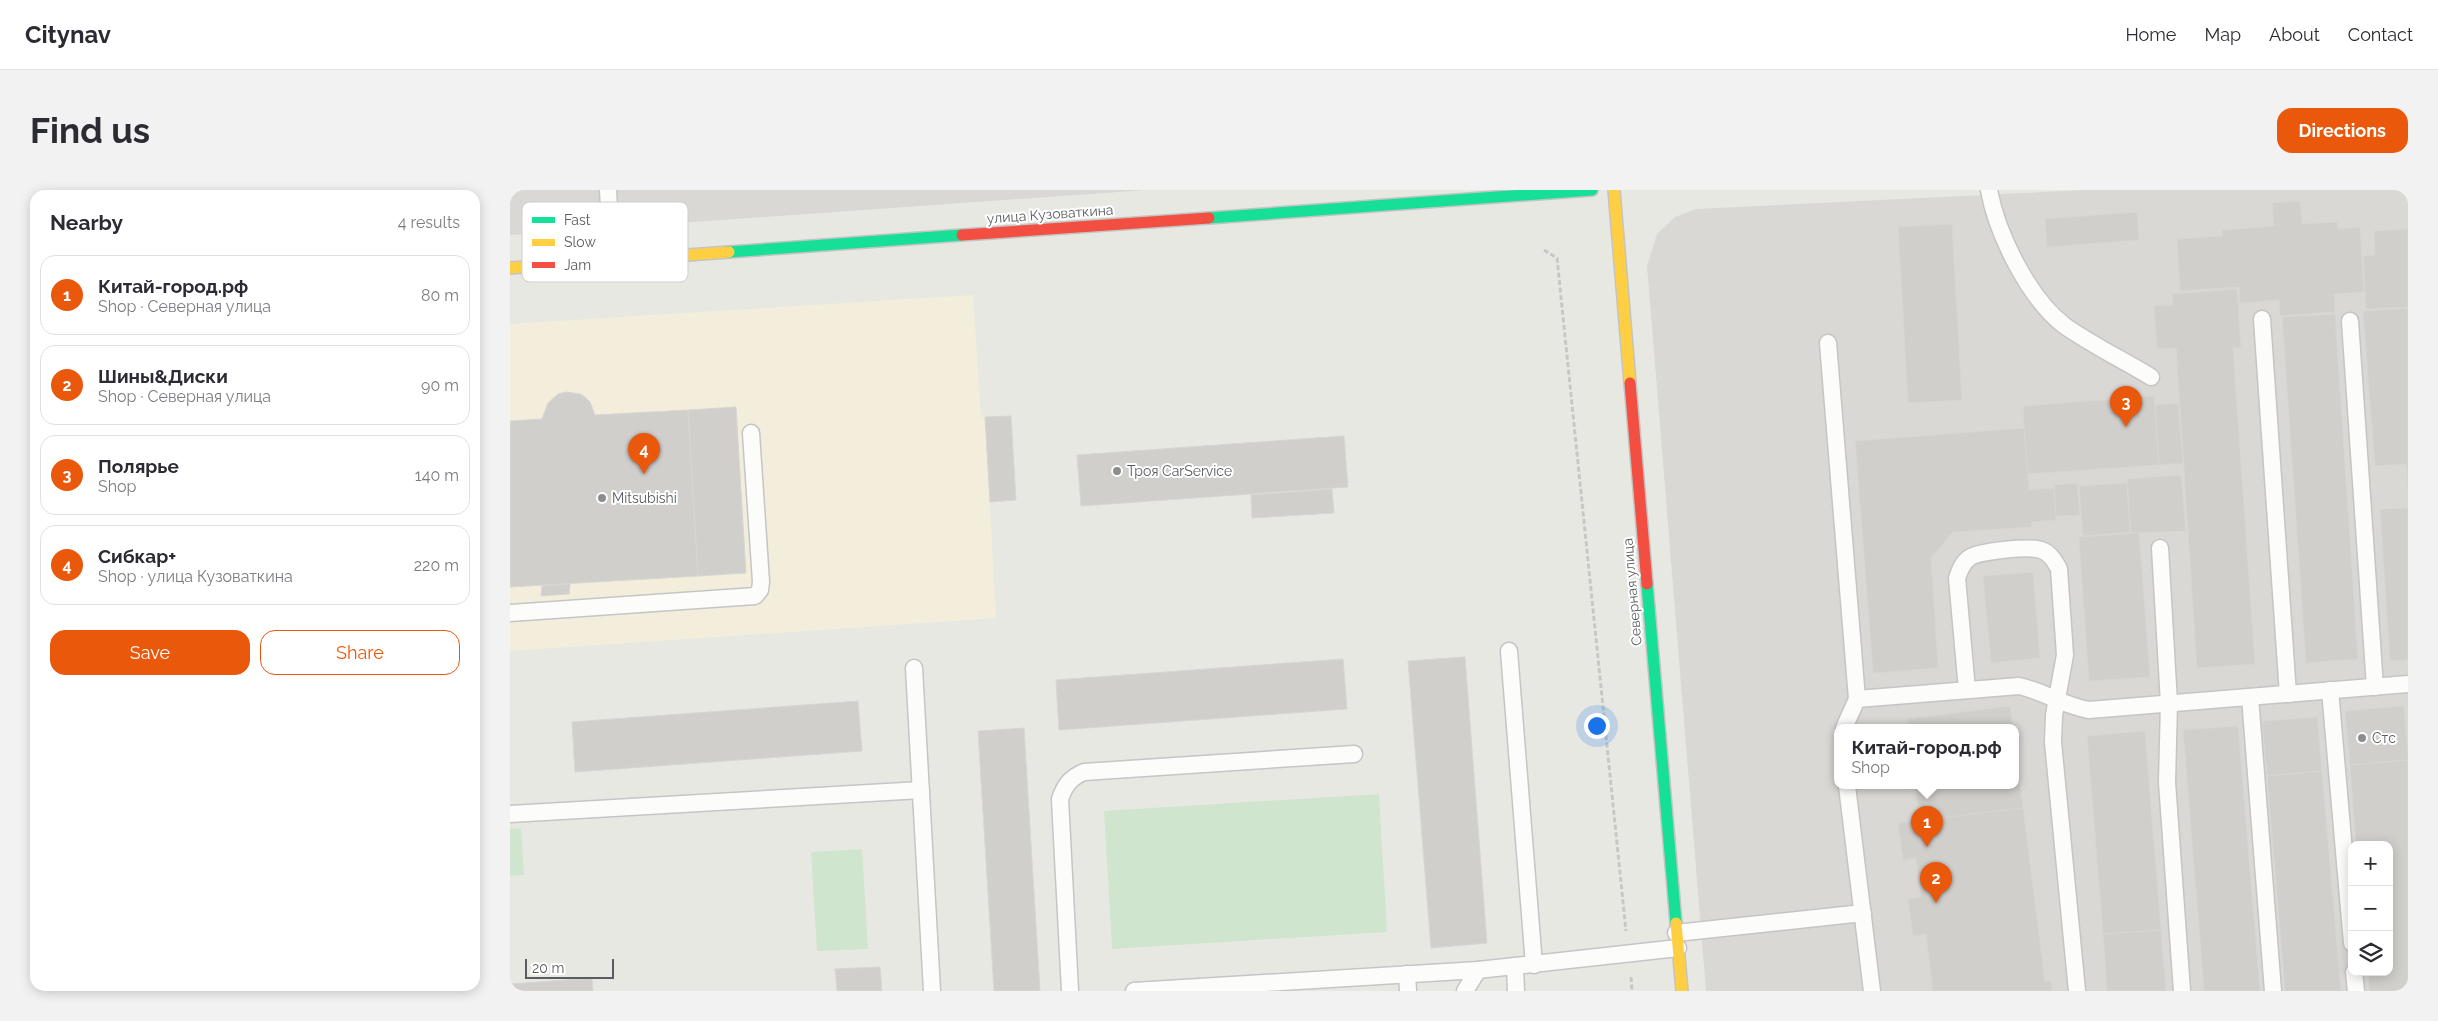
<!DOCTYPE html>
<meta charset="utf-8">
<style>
body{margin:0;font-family:Raleway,sans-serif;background:#f2f2f3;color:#2b2b33}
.controls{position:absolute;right:15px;bottom:15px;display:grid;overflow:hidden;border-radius:10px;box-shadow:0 2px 12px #0003}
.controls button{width:45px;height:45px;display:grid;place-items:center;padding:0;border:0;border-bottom:1px solid #e1e1e2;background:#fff;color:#2b2b33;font:25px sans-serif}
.scale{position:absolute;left:15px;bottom:12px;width:89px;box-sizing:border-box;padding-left:5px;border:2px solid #595c60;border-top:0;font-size:14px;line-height:18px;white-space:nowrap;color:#595c60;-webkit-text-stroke:4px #fff;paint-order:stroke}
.you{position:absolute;left:1086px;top:535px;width:18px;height:18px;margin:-12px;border:4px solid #fff;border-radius:50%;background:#1a73e8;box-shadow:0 0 0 8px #1a73e833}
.badge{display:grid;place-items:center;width:32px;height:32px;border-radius:50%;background:#ea580c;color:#fff;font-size:16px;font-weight:700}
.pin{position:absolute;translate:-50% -41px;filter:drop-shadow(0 1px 2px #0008)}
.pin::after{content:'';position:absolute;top:26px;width:18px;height:15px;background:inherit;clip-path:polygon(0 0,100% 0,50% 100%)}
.popup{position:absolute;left:1324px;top:534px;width:185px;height:65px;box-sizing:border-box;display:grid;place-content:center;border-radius:10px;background:#fff;filter:drop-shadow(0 1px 4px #0005);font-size:16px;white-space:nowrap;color:#7c7c81}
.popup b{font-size:19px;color:#2b2b33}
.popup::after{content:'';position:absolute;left:50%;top:100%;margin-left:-10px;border:10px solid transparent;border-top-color:#fff}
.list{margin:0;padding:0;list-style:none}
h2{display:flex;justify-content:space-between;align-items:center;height:65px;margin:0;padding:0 20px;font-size:21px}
h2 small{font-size:16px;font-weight:400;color:#7c7c81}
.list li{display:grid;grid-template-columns:32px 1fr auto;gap:15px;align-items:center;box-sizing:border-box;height:80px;margin:0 10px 10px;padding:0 10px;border:1px solid #e1e1e2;border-radius:15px}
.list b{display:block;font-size:19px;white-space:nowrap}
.list p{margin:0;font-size:16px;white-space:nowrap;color:#7c7c81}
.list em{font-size:16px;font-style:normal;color:#7c7c81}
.actions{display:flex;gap:10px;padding:15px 20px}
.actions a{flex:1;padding:11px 0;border:1px solid #ea580c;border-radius:15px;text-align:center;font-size:18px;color:#ea580c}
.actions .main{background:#ea580c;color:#fff}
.icon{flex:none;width:28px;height:28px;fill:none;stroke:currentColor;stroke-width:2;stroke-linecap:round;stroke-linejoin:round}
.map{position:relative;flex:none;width:1898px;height:801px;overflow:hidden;border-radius:15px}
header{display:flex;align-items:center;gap:30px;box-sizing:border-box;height:70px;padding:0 25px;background:#fff;border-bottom:1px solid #e1e1e2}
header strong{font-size:24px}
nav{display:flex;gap:28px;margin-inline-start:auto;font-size:18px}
.intro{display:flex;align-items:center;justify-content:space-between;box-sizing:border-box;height:120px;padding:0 30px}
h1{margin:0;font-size:35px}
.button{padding:12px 22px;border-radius:15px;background:#ea580c;color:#fff;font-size:18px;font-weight:700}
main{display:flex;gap:30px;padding:0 30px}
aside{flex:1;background:#fff;border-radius:15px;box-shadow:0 2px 12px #0003}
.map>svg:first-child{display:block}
</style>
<header>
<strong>Citynav</strong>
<nav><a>Home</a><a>Map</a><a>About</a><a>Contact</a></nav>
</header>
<div class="intro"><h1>Find us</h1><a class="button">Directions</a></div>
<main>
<aside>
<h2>Nearby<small>4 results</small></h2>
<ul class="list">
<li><span class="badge">1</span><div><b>Китай-город.рф</b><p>Shop · Северная улица</p></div><em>80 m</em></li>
<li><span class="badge">2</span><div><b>Шины&amp;Диски</b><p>Shop · Северная улица</p></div><em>90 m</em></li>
<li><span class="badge">3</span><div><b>Полярье</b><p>Shop</p></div><em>140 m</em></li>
<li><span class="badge">4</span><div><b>Сибкар+</b><p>Shop · улица Кузоваткина</p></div><em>220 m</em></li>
</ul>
<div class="actions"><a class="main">Save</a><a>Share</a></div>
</aside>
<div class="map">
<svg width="1898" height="801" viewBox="0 0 1898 801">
<rect width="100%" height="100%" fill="#e8e8e3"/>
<path fill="#f3eedb" d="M463,105L471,227H475L486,428L0,461V134Z"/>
<g fill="#d9d8d4" fill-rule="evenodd">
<path d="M0,0H637L0,45Z"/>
<path d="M1573,0H1898V801H1196L1137,76L1147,44L1165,27L1186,19ZM1328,538H1506V596H1328ZM1842,655H1879V782H1842Z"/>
</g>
<g fill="#d0e5ce">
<path d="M869,604L877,742L602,759L594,621Z"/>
<path d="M11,638L14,685L0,686V639Z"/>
<path d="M352,659L358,759L307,761L301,662Z"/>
</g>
<g fill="#d0cfcc" stroke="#d7d6d2">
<path d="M1790,11L1792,34L1827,32L1828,39L1850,37L1854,102L1824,104L1825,122L1770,126L1769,110L1730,113L1729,97L1670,101L1667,49L1712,46V40L1764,36L1762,13Z"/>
<path d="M1627,22L1629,50L1537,57L1535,29Z"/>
<path d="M1442,34L1452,210L1398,213L1388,37Z"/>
<path d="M1898,39V117L1856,119L1853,66L1865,65L1864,41Z"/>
<path d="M1727,99L1731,157L1723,158L1745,474L1687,478L1666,158L1647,159L1644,116L1663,115L1662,104Z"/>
<path d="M1898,118V299L1896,274L1865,276L1853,121Z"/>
<path d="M1825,124L1848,469L1796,473L1772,127Z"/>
<path d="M56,202L70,204L75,207L80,212L85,225L178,220L188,386L0,397V231L32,229L38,213L48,204Z"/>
<path d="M1644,206L1649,275L1517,284L1513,216Z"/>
<path d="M1668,213L1673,273L1649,275L1645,215Z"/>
<path d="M226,217L236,383L188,386L178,220Z"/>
<path d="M501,226L506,310L480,312L475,227Z"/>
<path d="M1514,238L1519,300L1544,298L1546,330L1521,332L1522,337L1443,342L1421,368L1428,478L1363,483L1345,251Z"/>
<path d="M834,246L838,297L571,316L567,265Z"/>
<path d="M1671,285L1676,341L1621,343L1617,289Z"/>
<path d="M1567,293L1570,325L1546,326L1544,295Z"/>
<path d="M1617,293L1620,342L1573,346L1569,296Z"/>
<path d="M822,299L824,323L742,328L741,305Z"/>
<path d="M1898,318V470L1880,471L1870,319Z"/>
<path d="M1629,343L1640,487L1579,491L1569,347Z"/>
<path d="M1523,382L1530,468L1481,473L1473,386Z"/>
<path d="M60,394L59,404L31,406L32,396Z"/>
<path d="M955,467L977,753L921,758L898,471Z"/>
<path d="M833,469L837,519L549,540L546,490Z"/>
<path d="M348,511L352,561L65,582L62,532Z"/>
<path d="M1500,516L1503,538H1398L1397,529Z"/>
<path d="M1894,516L1898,570L1840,575L1835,521Z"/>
<path d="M1807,527L1812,581L1757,586L1752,531Z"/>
<path d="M1728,536L1750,801H1694L1673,540Z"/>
<path d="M514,538L530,801H484L468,541Z"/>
<path d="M1635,541L1651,740L1593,744L1577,546Z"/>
<path d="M1506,559L1513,618L1410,631L1405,596H1506Z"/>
<path d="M1898,570V801H1859L1858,782H1879V655H1846L1840,575Z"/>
<path d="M1812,581L1831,801H1775L1757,586Z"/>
<path d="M1513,618L1535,792L1541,791L1542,801H1423L1416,744L1403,746L1398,709L1411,707L1406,668L1393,670L1388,633Z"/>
<path d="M1651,740L1656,801H1597L1593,744Z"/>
<path d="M370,777L372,801H327L325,779Z"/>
<path d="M82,788L83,801H0V794Z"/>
</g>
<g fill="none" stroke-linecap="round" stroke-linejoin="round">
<g stroke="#c5c5c5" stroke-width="19">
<g id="lane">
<path d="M98,0L102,71"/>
<path d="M1479,0C1487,44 1519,109 1555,136C1582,155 1613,170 1641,187"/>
<path d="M1752,129L1778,504"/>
<path d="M1840,131L1865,497"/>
<path d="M1318,153L1347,509"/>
<path d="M1650,358L1659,513L1657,592L1672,801"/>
<path d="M0,423L245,406L250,400L251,392L241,243"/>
<path d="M999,461L1024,775"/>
<path d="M404,478L422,801"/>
<path d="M1457,500L1447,388C1450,380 1452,373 1459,368C1468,361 1520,356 1531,360C1541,363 1545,372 1549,379L1555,465L1544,525L1543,552L1567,801"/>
<path d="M1820,500L1842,753"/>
<path d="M1740,507L1763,801"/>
<path d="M1334,538L1347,509L1509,496C1533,501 1554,516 1579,520L1898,494"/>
<path d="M1337,596L1362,801"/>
<path d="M0,624L411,600"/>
<path d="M1166,743L1353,723"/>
<path d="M1005,776L1006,801"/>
<path d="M1844,782L1846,801"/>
<path d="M897,784L898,801"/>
<path d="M560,801L550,609C555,595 560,588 574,582L844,564"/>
<path d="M624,801L968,780L1168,758"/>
<path d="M955,801L968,780"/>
</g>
</g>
<g stroke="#c4c5c3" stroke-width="14">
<g id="fast">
<path d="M699,28L1082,0"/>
<path d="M219,62L452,45"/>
<path d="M1137,394L1166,733"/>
</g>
</g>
<g stroke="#c4c5c3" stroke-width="14">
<g id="slow">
<path d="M1104,0L1120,193"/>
<path d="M0,78L219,62"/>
<path d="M1166,733L1172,801"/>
</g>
</g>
<g stroke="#c4c5c3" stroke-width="14">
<g id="jam">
<path d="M452,45L699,28"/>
<path d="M1120,193L1137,394"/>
</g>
</g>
<g stroke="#c4c9c6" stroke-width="3" stroke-dasharray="5 2.5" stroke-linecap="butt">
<path d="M1034,60L1047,68L1116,741"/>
<path d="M1121,787L1122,801"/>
</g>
<use href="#lane" stroke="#fcfcfb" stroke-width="16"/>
<use href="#fast" stroke="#16e098" stroke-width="11"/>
<use href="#slow" stroke="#ffcf43" stroke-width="11"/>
<use href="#jam" stroke="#f24e42" stroke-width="11"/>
</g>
<g fill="#8b8d8e" stroke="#fff" stroke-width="2">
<circle cx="607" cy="281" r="5"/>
<circle cx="92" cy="308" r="5"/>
<circle cx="1852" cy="548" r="5"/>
</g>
<g text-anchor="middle" stroke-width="4" stroke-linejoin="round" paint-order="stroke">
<g font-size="14" fill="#595c60" stroke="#fff">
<text transform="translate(540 24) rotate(-4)" y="5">улица Кузоваткина</text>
<text transform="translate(1122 402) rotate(-95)" y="5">Северная улица</text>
</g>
<g font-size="14" fill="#595c60" stroke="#fff" text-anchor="start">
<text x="617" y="286">Троя CarService</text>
<text x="102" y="313">Mitsubishi</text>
<text x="1862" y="553">Стс</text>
</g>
</g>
<rect x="12" y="12" width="166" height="80" rx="8" fill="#fff" stroke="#cdcecf" stroke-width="1"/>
<rect x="22" y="27" width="23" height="6" fill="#16e098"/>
<rect x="22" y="49" width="23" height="7" fill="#ffcf43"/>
<rect x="22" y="72" width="23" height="6" fill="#f24e42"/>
<g font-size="14" fill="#595c60">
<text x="54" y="35">Fast</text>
<text x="54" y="57">Slow</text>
<text x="54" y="80">Jam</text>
</g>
</svg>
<div class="controls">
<button>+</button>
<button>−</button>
<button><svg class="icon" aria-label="layers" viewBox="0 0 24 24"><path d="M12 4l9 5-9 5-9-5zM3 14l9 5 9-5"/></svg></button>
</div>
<div class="scale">20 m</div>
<div class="you"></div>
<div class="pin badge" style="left:1417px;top:657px">1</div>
<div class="popup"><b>Китай-город.рф</b>Shop</div>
<div class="pin badge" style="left:1426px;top:713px">2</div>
<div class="pin badge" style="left:1616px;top:237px">3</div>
<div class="pin badge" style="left:134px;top:284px">4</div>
</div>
</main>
